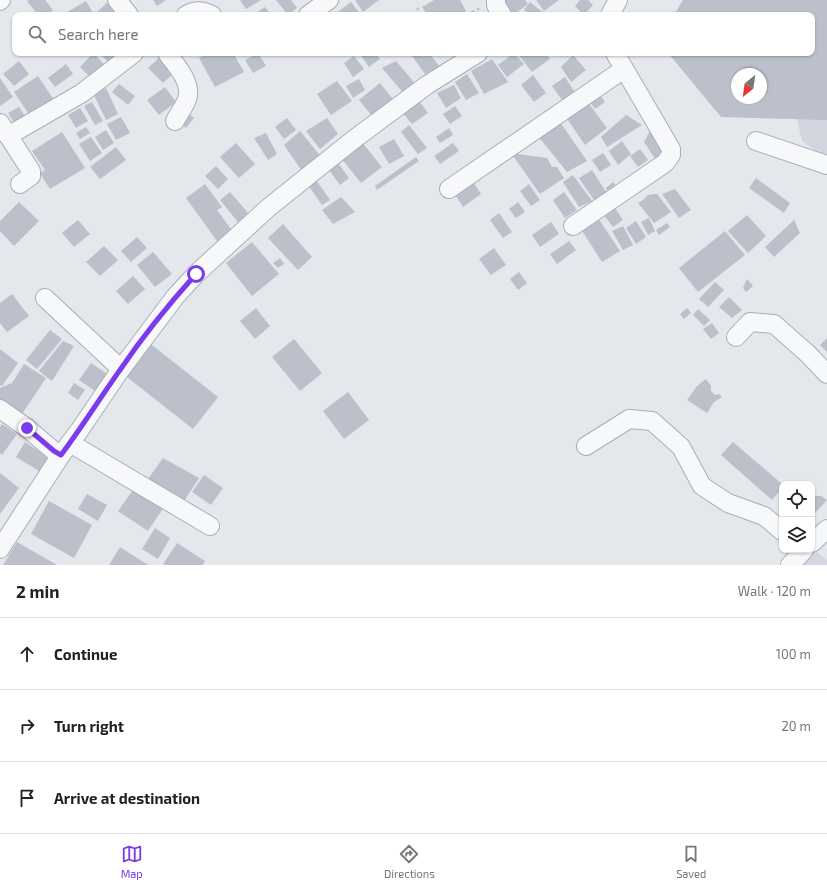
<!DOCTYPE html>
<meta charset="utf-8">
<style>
body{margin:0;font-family:"Exo 2",sans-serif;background:#f6f6f6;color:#222}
.controls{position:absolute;right:12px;bottom:12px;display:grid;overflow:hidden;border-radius:8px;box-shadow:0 1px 3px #0004}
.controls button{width:36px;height:36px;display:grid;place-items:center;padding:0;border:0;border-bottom:1px solid #e0e0e0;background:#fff;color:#222;font:20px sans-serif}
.compass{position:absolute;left:731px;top:68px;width:36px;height:36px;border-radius:50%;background:#fff;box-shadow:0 1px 3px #0004;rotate:209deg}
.stop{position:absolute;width:12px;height:12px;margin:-9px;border:3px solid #7c3aed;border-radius:50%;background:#fff}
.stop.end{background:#7c3aed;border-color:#fff;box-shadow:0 1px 4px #0008}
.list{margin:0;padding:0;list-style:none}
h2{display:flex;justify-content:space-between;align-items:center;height:52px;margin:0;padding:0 16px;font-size:17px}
h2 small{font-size:13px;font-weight:400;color:#767676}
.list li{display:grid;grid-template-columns:26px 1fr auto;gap:12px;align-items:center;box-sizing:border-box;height:72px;padding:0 16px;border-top:1px solid #e0e0e0}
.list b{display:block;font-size:15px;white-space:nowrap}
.list em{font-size:13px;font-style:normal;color:#767676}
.icon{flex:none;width:22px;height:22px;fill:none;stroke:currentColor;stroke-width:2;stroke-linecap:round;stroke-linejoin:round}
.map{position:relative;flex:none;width:827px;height:565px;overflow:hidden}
.search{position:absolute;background:#fff;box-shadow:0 1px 3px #0004;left:12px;right:12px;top:12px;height:44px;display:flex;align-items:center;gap:10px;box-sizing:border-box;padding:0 14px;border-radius:8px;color:#767676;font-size:15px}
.sheet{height:268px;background:#fff}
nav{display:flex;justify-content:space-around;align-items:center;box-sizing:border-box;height:56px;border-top:1px solid #e0e0e0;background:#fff;font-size:11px;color:#767676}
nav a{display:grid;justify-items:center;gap:2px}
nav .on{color:#7c3aed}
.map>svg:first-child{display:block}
</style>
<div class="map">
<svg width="827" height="565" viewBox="0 0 827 565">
<rect width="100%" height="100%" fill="#e4e7ec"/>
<g fill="#d2d6de">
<path d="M827,24V159L802,141L795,110Z"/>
<path d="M814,550L827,560V565H801Z"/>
</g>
<g fill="#bbc0ca" fill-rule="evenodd">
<path d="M29,0H45L53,10L46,15H38L27,1Z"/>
<path d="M153,0H166L157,6Z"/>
<path d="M240,0H261L246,9Z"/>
<path d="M276,0H291L297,8L288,15Z"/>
<path d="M355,0H379L363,12Z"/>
<path d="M434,0H460L466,11L459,15H428L422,7Z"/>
<path d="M502,0H525L528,4L513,15Z"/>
<path d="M536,0H559L544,11Z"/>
<path d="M580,0H588L593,5L584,15L575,6Z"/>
<path d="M683,0H827V120L721,117L668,53H812V15H674ZM737,74H761V98H737Z"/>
<path d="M86,1L94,15H62Z"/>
<path d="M109,1L121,15H99L97,12Z"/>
<path d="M351,2L361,15H334Z"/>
<path d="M530,2L544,13L543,15H531L524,10Z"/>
<path d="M265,7L271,15H253Z"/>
<path d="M93,53L105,65L92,79L80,67Z"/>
<path d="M99,53H124L111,65Z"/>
<path d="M208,53H233L244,72L215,87L199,58Z"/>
<path d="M258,53L266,66L253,73L245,60Z"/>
<path d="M359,53H376L380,59L369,67Z"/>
<path d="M410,53H429L440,67L425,74Z"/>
<path d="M514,53L524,64L507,77L498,65Z"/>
<path d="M517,53H546L550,59L532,72Z"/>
<path d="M573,55L586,70L571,82L561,67Z"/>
<path d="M161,56L176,71L163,83L148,68Z"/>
<path d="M354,56L364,69L353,77L344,63Z"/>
<path d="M492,59L508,82L484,94L471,71Z"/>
<path d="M19,61L29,74L14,86L3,74Z"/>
<path d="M396,61L418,87L406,96L382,68Z"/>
<path d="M66,64L73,74L55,87L48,78Z"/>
<path d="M467,74L479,93L466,100L455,82Z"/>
<path d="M533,75L546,93L534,102L521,85Z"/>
<path d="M38,76L56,103L32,119L14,92Z"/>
<path d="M565,77L574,91L562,100L552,86Z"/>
<path d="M0,78L13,97L0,106Z"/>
<path d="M359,79L365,90L353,98L346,86Z"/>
<path d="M337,81L352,101L331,115L317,94Z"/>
<path d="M380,83L396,103L375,120L359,100Z"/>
<path d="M119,84L135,96L128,105L112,92Z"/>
<path d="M454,85L461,98L446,108L437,93Z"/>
<path d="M165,87L176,102L159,115L147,100Z"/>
<path d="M106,88L118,114L106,120L93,93Z"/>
<path d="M596,89L605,102L595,109L586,96Z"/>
<path d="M416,97L428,113L412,124L399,109Z"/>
<path d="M586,100L607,128L585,145L563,113Z"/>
<path d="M92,102L103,121L95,125L84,106Z"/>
<path d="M455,106L462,116L450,124L443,114Z"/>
<path d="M19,107L27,119L16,126L8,113Z"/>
<path d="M80,108L88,121L76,128L68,115Z"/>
<path d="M187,112L194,118L186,128L179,122Z"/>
<path d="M626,115L642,125L607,147L601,137Z"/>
<path d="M121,117L130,133L116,140L107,124Z"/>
<path d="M287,118L296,130L284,139L275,127Z"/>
<path d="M327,118L338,134L320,149L306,131Z"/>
<path d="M560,122L587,161L567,172L538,136Z"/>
<path d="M409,125L427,148L418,154L401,132Z"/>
<path d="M86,127L90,133L80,139L76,133Z"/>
<path d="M449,128L453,135L440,143L436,137Z"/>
<path d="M106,130L114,143L103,150L95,137Z"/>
<path d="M300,131L322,158L302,171L284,145Z"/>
<path d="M650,131L667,158L658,163L644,142Z"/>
<path d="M62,132L85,168L50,189L40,173L45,170L32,151Z"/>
<path d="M266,133L277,154L268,160L254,138Z"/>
<path d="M91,137L102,153L90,161L79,144Z"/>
<path d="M394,139L404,156L389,164L379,147Z"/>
<path d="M361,141L382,167L361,183L341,158Z"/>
<path d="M622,141L631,154L618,165L609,151Z"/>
<path d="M236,143L255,164L239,178L220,157Z"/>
<path d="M453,143L459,151L440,164L434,156Z"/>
<path d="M116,147L126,160L100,179L90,167Z"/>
<path d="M640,149L648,160L638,167L630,156Z"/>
<path d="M511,153L547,158L552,167H557L564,178L540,194Z"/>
<path d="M603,153L611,165L600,172L592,160Z"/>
<path d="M416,157L419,161L377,190L375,186Z"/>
<path d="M336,160L349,178L340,185L327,167Z"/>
<path d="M216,166L228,179L218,189L205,176Z"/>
<path d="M592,170L608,195L596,203L579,178Z"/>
<path d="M573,175L592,201L579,207L563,182Z"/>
<path d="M314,177L330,200L322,205L306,182Z"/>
<path d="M756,178L790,203L784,213L749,188Z"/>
<path d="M613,182L620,192L609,194L606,188Z"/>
<path d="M474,183L481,194L463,207L456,196Z"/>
<path d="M205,184L222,207L217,210L231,229L217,241L186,198Z"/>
<path d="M529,184L540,200L531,206L520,191Z"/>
<path d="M675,189L691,210L679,218L662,194Z"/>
<path d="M230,192L248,213L238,222L220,200Z"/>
<path d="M564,192L577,210L565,218L553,200Z"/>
<path d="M655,194H657L671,212L654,223L638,203L643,200L648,195Z"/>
<path d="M341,197L355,212L333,224L322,210Z"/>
<path d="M19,202L39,221L14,246L0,231V221Z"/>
<path d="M518,202L525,212L516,218L509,209Z"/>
<path d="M613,205L623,220L613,227L602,213Z"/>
<path d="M499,213L512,232L503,238L490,220Z"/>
<path d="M596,215L620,251L602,262L579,226Z"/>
<path d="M747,215L766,236L748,253L728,231Z"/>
<path d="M649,218L655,231L648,235L641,222Z"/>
<path d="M78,220L90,234L74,247L62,233Z"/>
<path d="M794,220L800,233L774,257L765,247Z"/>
<path d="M636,221L646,237L636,244L626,228Z"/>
<path d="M551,222L559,234L540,247L532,235Z"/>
<path d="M667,223L670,227L659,235L656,230Z"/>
<path d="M283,224L312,257L298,270L268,238Z"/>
<path d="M623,226L633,245L623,250L612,231Z"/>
<path d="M725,231L745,255L698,292L679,268Z"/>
<path d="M137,237L147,248L131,262L121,251Z"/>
<path d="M569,241L576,250L557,264L550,254Z"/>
<path d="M252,242L279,274L252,296L226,263Z"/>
<path d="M104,246L118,260L100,276L86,262Z"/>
<path d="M494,248L506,265L491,275L479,259Z"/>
<path d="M153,252L172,274L155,287L137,265Z"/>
<path d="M280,258L284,264L278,268L273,263Z"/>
<path d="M519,272L527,283L518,290L510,279Z"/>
<path d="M133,276L145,289L128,304L116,291Z"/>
<path d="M747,279L753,286L746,292L743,288Z"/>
<path d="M715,282L724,290L708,307L699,299Z"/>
<path d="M12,294L29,316L7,332L0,323V303Z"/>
<path d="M729,297L742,310L732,318L719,307Z"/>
<path d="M256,308L270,326L255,339L240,321Z"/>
<path d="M687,308L691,313L684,319L680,314Z"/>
<path d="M698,309L710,320L704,326L693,315Z"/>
<path d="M712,323L719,333L711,339L703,329Z"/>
<path d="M50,330L62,339L37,369L26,360Z"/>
<path d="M827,338V352L820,345Z"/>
<path d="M294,339L322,373L300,391L272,357Z"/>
<path d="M63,341L74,346L52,381L39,371Z"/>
<path d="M148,342L218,397L193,429L123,374Z"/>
<path d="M0,349L18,363L2,386L0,385Z"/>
<path d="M91,363L110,376L98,393L79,380Z"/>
<path d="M24,364L46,378L22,414L0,399V388L12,383Z"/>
<path d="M706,379L711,386V391L715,395L719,394L722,397L714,402L707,413L687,400L697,386Z"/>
<path d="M74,383L85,390L78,400L68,393Z"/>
<path d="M348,392L369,420L344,439L323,411Z"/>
<path d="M2,424L17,434L2,455L0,453V427Z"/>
<path d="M25,442L48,457L39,471L16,457Z"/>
<path d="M733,442L782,484V488L772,500L721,455Z"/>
<path d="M163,458L199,478L184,501L148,479Z"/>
<path d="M0,473L19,488L0,514Z"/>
<path d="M204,475L223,488L211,505L192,492Z"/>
<path d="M135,487L164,507L148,531L118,511Z"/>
<path d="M87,494L107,505L98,521L78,509Z"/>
<path d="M812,496H821L827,500L814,514L812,513Z"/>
<path d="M49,501L92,525L74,558L31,534Z"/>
<path d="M155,528L170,538L158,559L142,549Z"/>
<path d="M17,542L57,565H3Z"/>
<path d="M177,543L205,561L203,565H165L163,564Z"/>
<path d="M120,547L148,565H109Z"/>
</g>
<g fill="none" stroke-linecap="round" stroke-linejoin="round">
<g stroke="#a9aeb7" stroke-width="20">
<g id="minor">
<path d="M117,0L129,15"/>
<path d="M496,0V5L502,15"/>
<path d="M0,1L1,0"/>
<path d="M186,15C195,10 202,10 212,15"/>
<path d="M308,15L329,0"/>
<path d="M610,15L618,0"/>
<path d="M167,53C175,64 190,80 188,95C187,104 179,113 175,121"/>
<path d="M0,123L31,171V176L20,184"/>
<path d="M8,136L82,93L134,53"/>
<path d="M756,141L827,165"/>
<path d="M449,189L624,69"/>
<path d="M573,226L665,163L671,155V149L615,53"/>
<path d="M45,298L121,369"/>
<path d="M736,337L750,322L774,324L808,354L827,374"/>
<path d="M0,409L27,428L54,451L61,455"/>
<path d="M70,443L210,526"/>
<path d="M586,446L629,419L652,421L681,447L702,486L728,503L764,516L782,531"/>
<path d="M812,543L827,529"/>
<path d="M0,549L61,455L79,431L121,369L175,297L196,274L268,208L353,140L427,85L478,53"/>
<path d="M790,565L804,550"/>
</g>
</g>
<g stroke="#c2c5cb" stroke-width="2.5" stroke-dasharray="3 3" stroke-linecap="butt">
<path d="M417,8L423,15"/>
<path d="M466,15L480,8"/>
</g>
<use href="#minor" stroke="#f7f8fa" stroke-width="18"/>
</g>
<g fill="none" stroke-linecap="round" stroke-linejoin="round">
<path stroke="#7c3aed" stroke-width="5" d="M27,428L54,451L61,455C82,427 100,398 120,370C143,336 169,304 196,274"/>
</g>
</svg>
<div class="controls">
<button><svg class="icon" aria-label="locate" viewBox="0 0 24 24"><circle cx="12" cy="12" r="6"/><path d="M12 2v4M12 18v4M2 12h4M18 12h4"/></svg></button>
<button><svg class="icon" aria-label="layers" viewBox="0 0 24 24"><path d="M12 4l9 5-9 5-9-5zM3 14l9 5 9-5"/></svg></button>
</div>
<svg class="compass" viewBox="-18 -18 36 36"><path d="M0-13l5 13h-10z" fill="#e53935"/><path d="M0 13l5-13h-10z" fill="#767676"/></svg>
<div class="stop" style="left:196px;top:274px"></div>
<div class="stop end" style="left:27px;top:428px"></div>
<div class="search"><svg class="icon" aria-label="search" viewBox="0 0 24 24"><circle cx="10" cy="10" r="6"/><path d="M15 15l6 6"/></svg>Search here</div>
</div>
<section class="sheet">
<h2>2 min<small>Walk · 120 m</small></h2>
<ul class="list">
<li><svg class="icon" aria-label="ahead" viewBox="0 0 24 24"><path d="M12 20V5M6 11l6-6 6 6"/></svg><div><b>Continue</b></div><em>100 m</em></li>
<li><svg class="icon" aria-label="right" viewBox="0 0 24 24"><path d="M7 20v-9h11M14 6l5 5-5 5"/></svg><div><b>Turn right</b></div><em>20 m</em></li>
<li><svg class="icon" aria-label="arrive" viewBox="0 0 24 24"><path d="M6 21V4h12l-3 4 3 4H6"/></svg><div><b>Arrive at destination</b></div></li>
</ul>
</section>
<nav>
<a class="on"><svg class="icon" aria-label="map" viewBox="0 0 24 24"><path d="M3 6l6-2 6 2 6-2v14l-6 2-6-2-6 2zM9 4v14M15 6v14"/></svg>Map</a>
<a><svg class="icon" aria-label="directions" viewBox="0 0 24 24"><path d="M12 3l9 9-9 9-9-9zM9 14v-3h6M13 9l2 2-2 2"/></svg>Directions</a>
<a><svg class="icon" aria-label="saved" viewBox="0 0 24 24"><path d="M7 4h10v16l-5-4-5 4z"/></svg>Saved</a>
</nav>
